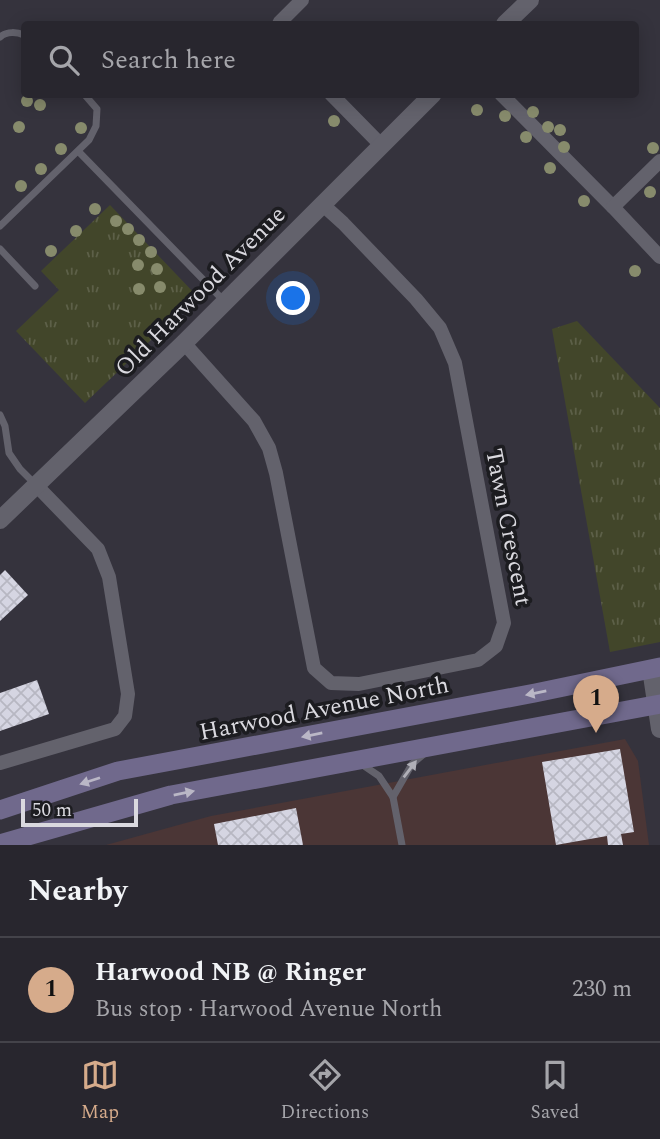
<!DOCTYPE html>
<meta charset="utf-8">
<style>
body{margin:0;font-family:Spectral,serif;background:#34323a;color:#f1f3f6}
.scale{position:absolute;left:21px;bottom:18px;width:117px;box-sizing:border-box;padding-left:7px;border:4px solid #dad9df;border-top:0;font-size:19px;line-height:24px;white-space:nowrap;color:#dad9df;-webkit-text-stroke:5px #1c1c20;paint-order:stroke}
.you{position:absolute;left:294px;top:299px;width:24px;height:24px;margin:-18px;border:5px solid #fff;border-radius:50%;background:#1a73e8;box-shadow:0 0 0 10px #1a73e833}
.badge{display:grid;place-items:center;width:46px;height:46px;border-radius:50%;background:#d6ab8b;color:#111;font-size:23px;font-weight:700}
.pin{position:absolute;translate:-50% -58px;filter:drop-shadow(0 2px 4px #0008)}
.pin::after{content:'';position:absolute;top:37px;width:24px;height:21px;background:inherit;clip-path:polygon(0 0,100% 0,50% 100%)}
.list{margin:0;padding:0;list-style:none}
h2{display:flex;justify-content:space-between;align-items:center;height:91px;margin:0;padding:0 28px;font-size:30px}
h2 small{font-size:23px;font-weight:400;color:#a5a5aa}
.list li{display:grid;grid-template-columns:46px 1fr auto;gap:21px;align-items:center;box-sizing:border-box;height:105px;padding:0 28px;border-top:2px solid #44434a}
.list b{display:block;font-size:26px;white-space:nowrap}
.list p{margin:0;font-size:23px;white-space:nowrap;color:#a5a5aa}
.list em{font-size:23px;font-style:normal;color:#a5a5aa}
.icon{flex:none;width:38px;height:38px;fill:none;stroke:currentColor;stroke-width:2;stroke-linecap:round;stroke-linejoin:round}
.map{position:relative;flex:none;width:660px;height:845px;overflow:hidden}
.search{position:absolute;background:#28262e;box-shadow:0 4px 18px #0003;left:21px;right:21px;top:21px;height:77px;display:flex;align-items:center;gap:18px;box-sizing:border-box;padding:0 24px;border-radius:7px;color:#a5a5aa;font-size:26px}
.sheet{height:196px;background:#28262e}
nav{display:flex;justify-content:space-around;align-items:center;box-sizing:border-box;height:98px;border-top:2px solid #44434a;background:#28262e;font-size:19px;color:#a5a5aa}
nav a{display:grid;justify-items:center;gap:4px}
nav .on{color:#d6ab8b}
.map>svg:first-child{display:block}
</style>
<div class="map">
<svg width="660" height="845" viewBox="0 0 660 845">
<defs>
<pattern id="park-tufts" width="24" height="20" patternUnits="userSpaceOnUse" patternTransform="scale(1.75)"><rect width="24" height="20" fill="#42462a"/><path d="M3 7l-1-3M5 7V3M7 7l1-3M15 17l-1-3M17 17v-4M19 17l1-3" fill="none" stroke="#5d6048"/></pattern>
<pattern id="building-cross-hatch" width="8" height="8" patternUnits="userSpaceOnUse" patternTransform="scale(1.75)"><rect width="8" height="8" fill="#d5d5e2"/><path d="M0 0l8 8M0 8l8-8" fill="none" stroke="#b7b7c2"/></pattern>
</defs>
<rect width="100%" height="100%" fill="#35333d"/>
<path fill="#4b3636" d="M625,739L638,761L649,845H106L211,816Z"/>
<g fill="url(#park-tufts)">
<path d="M110,205L197,296L85,403L16,331L59,290L41,271Z"/>
<path d="M577,321L660,408V642L610,652L552,329Z"/>
</g>
<g fill="url(#building-cross-hatch)">
<path d="M5,570L28,595L0,621V575Z"/>
<path d="M37,680L49,714L0,731V693Z"/>
<path d="M620,749L634,832L621,834L623,845H608L607,836L556,845L542,762Z"/>
<path d="M296,808L303,845H218L214,824Z"/>
</g>
<g fill="none" stroke-linecap="round" stroke-linejoin="round">
<g stroke="#63626c" stroke-width="7">
<path d="M0,37C7,31 17,32 24,35"/>
<path d="M79,152L224,301"/>
<path d="M0,226L89,140L96,126L97,109L84,94"/>
<path d="M0,249L35,286"/>
<path d="M0,415L5,426L9,453L20,469L35,484"/>
<path d="M360,763L379,776L393,797L402,845"/>
<path d="M393,797L412,764L425,753"/>
</g>
<g stroke="#63626c" stroke-width="14">
<path d="M279,24L280,22L302,0"/>
<path d="M331,94L382,146"/>
<path d="M501,94L613,207"/>
<path d="M660,161L613,207L660,257"/>
<path d="M184,343L254,421L269,448L276,473L314,668L331,683L359,684L478,660L496,646L504,623L455,363L440,328L416,299L343,223L322,204"/>
<path d="M0,763L115,729L125,716L128,694L109,577L98,549L36,485"/>
</g>
<g stroke="#63626c" stroke-width="18">
<path d="M505,24L530,0"/>
<path d="M0,520L184,343L433,94"/>
<path d="M651,669L660,729"/>
</g>
<g stroke="#70698c" stroke-width="19">
<path d="M0,810L118,771L535,693L660,667"/>
<path d="M0,844L171,795L660,704"/>
</g>
</g>
<g fill="#878b6c">
<circle cx="27" cy="101" r="6"/>
<circle cx="40" cy="105" r="6"/>
<circle cx="477" cy="110" r="6"/>
<circle cx="533" cy="112" r="6"/>
<circle cx="505" cy="116" r="6"/>
<circle cx="334" cy="121" r="6"/>
<circle cx="19" cy="127" r="6"/>
<circle cx="548" cy="127" r="6"/>
<circle cx="81" cy="128" r="6"/>
<circle cx="560" cy="130" r="6"/>
<circle cx="526" cy="137" r="6"/>
<circle cx="564" cy="147" r="6"/>
<circle cx="653" cy="148" r="6"/>
<circle cx="61" cy="149" r="6"/>
<circle cx="550" cy="168" r="6"/>
<circle cx="41" cy="169" r="6"/>
<circle cx="21" cy="186" r="6"/>
<circle cx="650" cy="192" r="6"/>
<circle cx="584" cy="201" r="6"/>
<circle cx="95" cy="209" r="6"/>
<circle cx="116" cy="221" r="6"/>
<circle cx="128" cy="229" r="6"/>
<circle cx="76" cy="231" r="6"/>
<circle cx="139" cy="240" r="6"/>
<circle cx="51" cy="251" r="6"/>
<circle cx="151" cy="252" r="6"/>
<circle cx="138" cy="265" r="6"/>
<circle cx="157" cy="269" r="6"/>
<circle cx="635" cy="271" r="6"/>
<circle cx="160" cy="287" r="6"/>
<circle cx="139" cy="289" r="6"/>
</g>
<defs><path id="oneway-solid" d="M-6-.8H1V-3.2L6.5 0L1 3.2V.8H-6Z" transform="scale(1.75)"/></defs>
<g fill="#bab7c6">
<use href="#oneway-solid" transform="translate(536 693) rotate(169)"/>
<use href="#oneway-solid" transform="translate(312 735) rotate(169)"/>
<use href="#oneway-solid" transform="translate(90 781) rotate(162)"/>
<use href="#oneway-solid" transform="translate(184 793) rotate(-11)"/>
</g>
<use fill="#b0afb7" href="#oneway-solid" transform="translate(410 769) rotate(-53)"/>
<g text-anchor="middle" stroke-width="7" stroke-linejoin="round" paint-order="stroke">
<g font-size="24" fill="#dad9df" stroke="#1c1c20">
<text transform="translate(200 291) rotate(-45)" y="8">Old Harwood Avenue</text>
<text transform="translate(509 527) rotate(79)" y="8">Tawn Crescent</text>
<text transform="translate(324 708) rotate(-11)" y="8">Harwood Avenue North</text>
</g>
</g>
</svg>
<div class="scale">50 m</div>
<div class="you"></div>
<div class="pin badge" style="left:596px;top:733px">1</div>
<div class="search"><svg class="icon" aria-label="search" viewBox="0 0 24 24"><circle cx="10" cy="10" r="6"/><path d="M15 15l6 6"/></svg>Search here</div>
</div>
<section class="sheet">
<h2>Nearby<small></small></h2>
<ul class="list">
<li><span class="badge">1</span><div><b>Harwood NB @ Ringer</b><p>Bus stop · Harwood Avenue North</p></div><em>230 m</em></li>
</ul>
</section>
<nav>
<a class="on"><svg class="icon" aria-label="map" viewBox="0 0 24 24"><path d="M3 6l6-2 6 2 6-2v14l-6 2-6-2-6 2zM9 4v14M15 6v14"/></svg>Map</a>
<a><svg class="icon" aria-label="directions" viewBox="0 0 24 24"><path d="M12 3l9 9-9 9-9-9zM9 14v-3h6M13 9l2 2-2 2"/></svg>Directions</a>
<a><svg class="icon" aria-label="saved" viewBox="0 0 24 24"><path d="M7 4h10v16l-5-4-5 4z"/></svg>Saved</a>
</nav>
